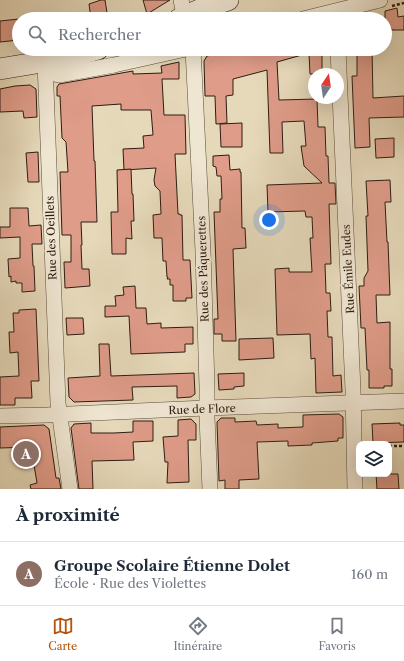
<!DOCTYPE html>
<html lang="fr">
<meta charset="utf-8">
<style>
body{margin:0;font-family:"Libre Caslon Text",serif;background:#f6f6f7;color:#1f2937}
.controls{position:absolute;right:12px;bottom:12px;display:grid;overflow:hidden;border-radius:8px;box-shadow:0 4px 16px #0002}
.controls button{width:36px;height:36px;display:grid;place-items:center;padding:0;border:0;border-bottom:1px solid #e0e1e3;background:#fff;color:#1f2937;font:20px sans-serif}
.compass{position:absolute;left:308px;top:68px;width:36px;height:36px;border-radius:50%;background:#fff;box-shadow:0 4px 16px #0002;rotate:13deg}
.you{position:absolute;left:269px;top:220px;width:14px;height:14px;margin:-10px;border:3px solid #fff;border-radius:50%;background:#1a73e8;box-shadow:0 0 0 6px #1a73e833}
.badge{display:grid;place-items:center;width:26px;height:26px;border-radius:50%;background:#b45309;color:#fff;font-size:13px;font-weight:700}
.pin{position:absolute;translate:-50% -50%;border:2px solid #fff;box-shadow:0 1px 4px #0006}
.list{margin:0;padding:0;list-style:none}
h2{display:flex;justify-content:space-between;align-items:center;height:52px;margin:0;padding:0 16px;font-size:17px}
h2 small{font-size:13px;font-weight:400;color:#747a83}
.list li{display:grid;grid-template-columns:26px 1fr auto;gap:12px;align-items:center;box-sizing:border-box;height:64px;padding:0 16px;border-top:1px solid #e0e1e3}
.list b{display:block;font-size:15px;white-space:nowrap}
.list p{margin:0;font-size:13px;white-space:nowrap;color:#747a83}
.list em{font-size:13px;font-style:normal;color:#747a83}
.icon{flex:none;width:22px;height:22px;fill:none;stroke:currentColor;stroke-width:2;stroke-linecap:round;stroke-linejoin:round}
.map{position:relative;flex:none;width:404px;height:489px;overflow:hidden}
.search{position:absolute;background:#fff;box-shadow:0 4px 16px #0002;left:12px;right:12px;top:12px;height:44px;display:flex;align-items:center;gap:10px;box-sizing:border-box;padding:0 14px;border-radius:22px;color:#747a83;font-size:15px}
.sheet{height:116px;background:#fff}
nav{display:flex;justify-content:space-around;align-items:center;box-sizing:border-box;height:56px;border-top:1px solid #e0e1e3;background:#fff;font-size:11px;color:#747a83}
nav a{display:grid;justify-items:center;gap:2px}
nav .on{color:#b45309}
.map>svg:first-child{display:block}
</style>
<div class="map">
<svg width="404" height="489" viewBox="0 0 404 489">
<rect width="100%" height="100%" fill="#e6d9ba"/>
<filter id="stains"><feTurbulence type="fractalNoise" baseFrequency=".005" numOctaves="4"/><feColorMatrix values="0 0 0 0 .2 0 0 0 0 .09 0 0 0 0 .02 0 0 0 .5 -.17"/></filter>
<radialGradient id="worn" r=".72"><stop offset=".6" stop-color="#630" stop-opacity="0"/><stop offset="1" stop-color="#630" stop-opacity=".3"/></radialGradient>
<g fill="#df9c89" stroke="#2e1c12">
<path d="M101,0H105L108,19H91L89,4Z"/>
<path d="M143,0H170L147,14Z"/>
<path d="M397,8L398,17L404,16V30H392V29L385,31V11Z"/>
<path d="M19,19V40L0,42V21Z"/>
<path d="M235,49H322V74H310L309,53L277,62L279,100L317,99L318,127H325L326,156H328L329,183H335L336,204H329L331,264H325L326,293H330L331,311H327L328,337H332L333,376L341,375L342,392L316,393L315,358L311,359L310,334L277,335L275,269L289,268V272H312L310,238H313L312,217H306L305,211L268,212L267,185L322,183L304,166L301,146H306L304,121L282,122L283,153H270L267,70L233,79V95L226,96L227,123L216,124L215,96H205L204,61L207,56Z"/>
<path d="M357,49H372L373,98L404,96V117L369,118L370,147L355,148L352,76H357Z"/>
<path d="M179,62V79H162L164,115H185L186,154H175L178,214H180V215H182L183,260H190L192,298H186V301H173V285H170V279H167L168,277H167L166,261H163L162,238H154L153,215L161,214L160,191L155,186L154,180L156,168L124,170L123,149L144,148L143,136L153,135L151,110H121V104L92,106L94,161H95L97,222H81L82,245H81L82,269H89L90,286L65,288L64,262H71V235H62L60,172H68L66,142L62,138L60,96H57V87L59,84L133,71V74L162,73L161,66Z"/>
<path d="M30,85L36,89L37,117L24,118L23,111L0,112V89L15,86Z"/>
<path d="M242,123V147H221L220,124Z"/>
<path d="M394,138V157L376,158L375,139Z"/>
<path d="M38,152L39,182H28L26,153Z"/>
<path d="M229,155L230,170L240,169V172H241L242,228H245L246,248L233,249L236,341H222V334H214V319H218L214,212H220V199H222L221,176H217L216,167L213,166V156Z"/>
<path d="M131,169L132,194H133L134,221H131L132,239L126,238V254H112L111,212H118L117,170Z"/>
<path d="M390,180L391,202H385L387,242H388L390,295H376L377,323L390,322V369H392V386H384V388H369V370H367L365,328H361L359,286H364V278L368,271L366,216H368L366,181Z"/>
<path d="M10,208H28L29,226L41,225L42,244H32L33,266H34L35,291L22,292V283H16V281L11,282V276L9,277L8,259L20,258V237L0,238V227H10Z"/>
<path d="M135,286L136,308H146L147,324L161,323V328L193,327V344H185V352L131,354L129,316L105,317V306H116L115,296L124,295L123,287Z"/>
<path d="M36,309L39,381H31L32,398H15V405H0V377L19,376L18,352L10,353L9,332H14L13,313H19V310Z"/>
<path d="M66,318H83L84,334L67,335Z"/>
<path d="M273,338L274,358L239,360V339Z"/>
<path d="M99,344H109L111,376L194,373L195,394L191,397L177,398V386L132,387L133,400L74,402L69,397L68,378L100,376Z"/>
<path d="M244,373V386L234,387V389L219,390L218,374Z"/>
<path d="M339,414L343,417V438H338V441L312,443V445L288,446V441L257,442L259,479L239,480V489H225V480L219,481L217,422L221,418H235V422L256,421L257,425L278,424V428L303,427V415Z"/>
<path d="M191,419L196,424V440H188L189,482L167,483L168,462H165L163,437L178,436V420Z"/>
<path d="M133,421H153V441L133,442L134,460L92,461L93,489H79L71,428L74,424L91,423V433H114L133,432Z"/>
<path d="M400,423V425H404V442L373,443L372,424Z"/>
<path d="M44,425L49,429L56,478H59L61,489H31L30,485L37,483L31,447L0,448V427Z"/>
<path d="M376,474H398L399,489H377Z"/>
</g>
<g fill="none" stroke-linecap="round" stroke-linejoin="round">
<g stroke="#5c4b3c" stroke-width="16">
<g id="minor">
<path d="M181,0L185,19"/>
<path d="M303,19L380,0"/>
<path d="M193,49L203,251L207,387V417L210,489"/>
<path d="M338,49L353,390L355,489"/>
<path d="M45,62L58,403L70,489"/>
<path d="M45,71L59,75L114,65L186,49"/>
<path d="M0,416L47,415L206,408L404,401"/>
</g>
</g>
<g stroke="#2e1c12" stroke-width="22">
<g id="secondary">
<path d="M179,19L206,7L228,0"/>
<path d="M0,69L66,58L98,49"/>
</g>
</g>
<g stroke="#2e1c12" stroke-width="2.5" stroke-dasharray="3 2" stroke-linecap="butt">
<path d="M392,6L404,3"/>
<path d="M389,446H404"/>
</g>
<use href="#minor" stroke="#efe6d2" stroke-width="15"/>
<use href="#secondary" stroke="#efe6d2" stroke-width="21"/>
</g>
<g text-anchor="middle" stroke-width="4" stroke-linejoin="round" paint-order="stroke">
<g font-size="11" fill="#2e1c12" stroke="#efe6d2">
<text transform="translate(51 238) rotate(-92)" y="4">Rue des Oeillets</text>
<text transform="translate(203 269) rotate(-92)" y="4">Rue des Pâquerettes</text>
<text transform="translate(348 269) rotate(-93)" y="4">Rue Émile Eudes</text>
<text transform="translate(202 409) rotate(-2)" y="4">Rue de Flore</text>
</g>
</g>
<rect width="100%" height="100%" filter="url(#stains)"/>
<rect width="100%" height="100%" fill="url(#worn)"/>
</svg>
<div class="controls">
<button><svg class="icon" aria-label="layers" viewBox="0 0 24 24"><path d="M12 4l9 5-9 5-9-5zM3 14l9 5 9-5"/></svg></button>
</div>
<svg class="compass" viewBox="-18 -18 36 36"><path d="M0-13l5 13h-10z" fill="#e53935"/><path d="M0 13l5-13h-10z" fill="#747a83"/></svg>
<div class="you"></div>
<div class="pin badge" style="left:26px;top:454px;background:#8d6e63">A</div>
<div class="search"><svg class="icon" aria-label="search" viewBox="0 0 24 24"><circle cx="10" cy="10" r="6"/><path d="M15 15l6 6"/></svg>Rechercher</div>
</div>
<section class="sheet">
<h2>À proximité<small></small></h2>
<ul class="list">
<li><span class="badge" style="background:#8d6e63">A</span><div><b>Groupe Scolaire Étienne Dolet</b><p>École · Rue des Violettes</p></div><em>160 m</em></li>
</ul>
</section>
<nav>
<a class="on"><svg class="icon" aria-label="map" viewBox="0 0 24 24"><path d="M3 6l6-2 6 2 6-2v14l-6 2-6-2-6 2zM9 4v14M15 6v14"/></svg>Carte</a>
<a><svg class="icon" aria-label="directions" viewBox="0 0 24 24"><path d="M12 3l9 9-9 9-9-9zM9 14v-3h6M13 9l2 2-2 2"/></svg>Itinéraire</a>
<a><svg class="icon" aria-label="saved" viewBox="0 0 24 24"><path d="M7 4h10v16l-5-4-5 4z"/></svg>Favoris</a>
</nav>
